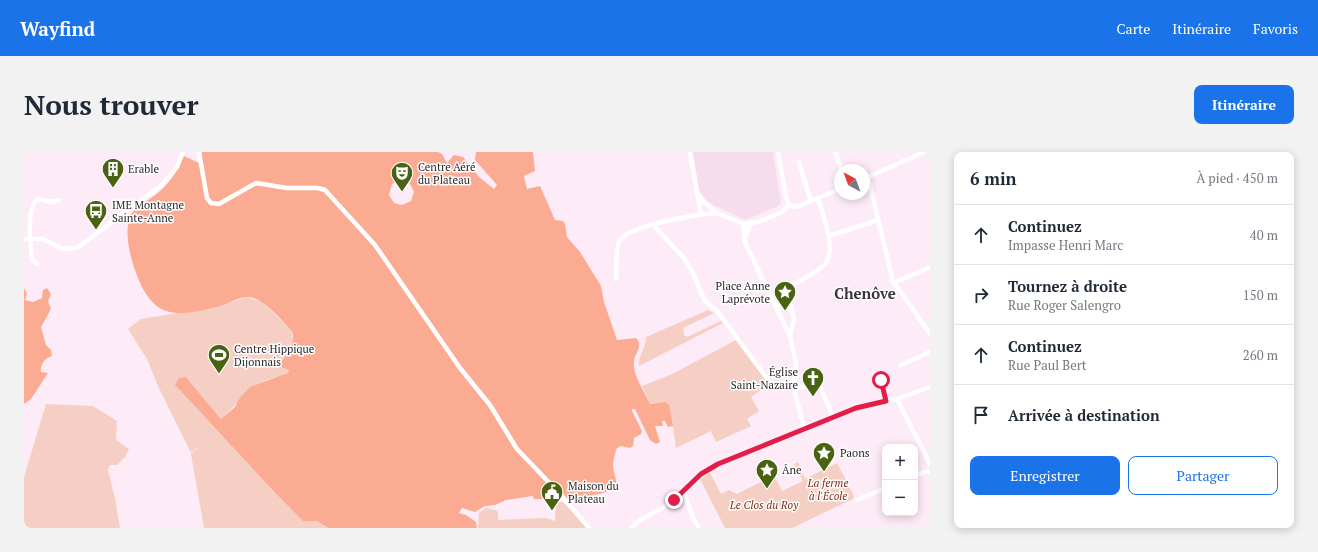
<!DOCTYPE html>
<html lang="fr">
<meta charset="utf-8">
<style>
body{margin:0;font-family:"PT Serif",serif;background:#f2f2f3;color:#1f2937}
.controls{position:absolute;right:12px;bottom:12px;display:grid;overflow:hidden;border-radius:8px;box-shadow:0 2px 10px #0003}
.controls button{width:36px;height:36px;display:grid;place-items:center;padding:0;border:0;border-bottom:1px solid #e0e1e3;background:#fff;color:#1f2937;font:20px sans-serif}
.compass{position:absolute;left:810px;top:12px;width:36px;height:36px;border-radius:50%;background:#fff;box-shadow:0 2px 10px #0003;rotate:319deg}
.stop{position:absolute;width:12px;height:12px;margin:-9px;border:3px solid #e11d48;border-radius:50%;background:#fff}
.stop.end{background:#e11d48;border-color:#fff;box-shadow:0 1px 4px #0008}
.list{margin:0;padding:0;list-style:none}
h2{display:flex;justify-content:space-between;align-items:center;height:52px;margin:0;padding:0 16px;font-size:17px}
h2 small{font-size:13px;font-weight:400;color:#747a83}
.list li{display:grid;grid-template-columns:26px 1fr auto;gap:12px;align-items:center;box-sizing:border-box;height:60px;padding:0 16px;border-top:1px solid #e0e1e3}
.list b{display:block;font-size:15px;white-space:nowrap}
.list p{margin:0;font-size:13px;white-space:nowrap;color:#747a83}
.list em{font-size:13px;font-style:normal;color:#747a83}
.actions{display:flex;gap:8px;padding:12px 16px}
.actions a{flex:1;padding:9px 0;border:1px solid #1a73e8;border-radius:8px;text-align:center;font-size:14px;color:#1a73e8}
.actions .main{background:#1a73e8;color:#fff}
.icon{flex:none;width:22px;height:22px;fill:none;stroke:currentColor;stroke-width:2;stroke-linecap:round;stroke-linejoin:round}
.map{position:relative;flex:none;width:906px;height:376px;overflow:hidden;border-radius:8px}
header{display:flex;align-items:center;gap:24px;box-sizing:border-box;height:56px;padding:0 20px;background:#1a73e8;color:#fff}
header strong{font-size:19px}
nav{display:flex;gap:22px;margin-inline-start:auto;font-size:14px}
.intro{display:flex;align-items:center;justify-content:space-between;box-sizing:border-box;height:96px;padding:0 24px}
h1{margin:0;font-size:28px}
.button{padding:10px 18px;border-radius:8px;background:#1a73e8;color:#fff;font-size:14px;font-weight:700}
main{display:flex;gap:24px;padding:0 24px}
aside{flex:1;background:#fff;border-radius:8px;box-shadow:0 2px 10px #0003}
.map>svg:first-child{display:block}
</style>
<header>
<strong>Wayfind</strong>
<nav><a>Carte</a><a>Itinéraire</a><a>Favoris</a></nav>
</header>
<div class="intro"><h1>Nous trouver</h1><a class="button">Itinéraire</a></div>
<main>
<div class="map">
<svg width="906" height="376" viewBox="0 0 906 376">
<rect width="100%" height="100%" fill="#fdebf7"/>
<path fill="#f6ddee" d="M669,0H749L757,51L752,55L721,68L684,50L675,39Z"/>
<g fill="#f5cfc4">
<path d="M222,145L238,150L268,179L269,188L254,214L265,218L264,221C255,226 245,226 237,231C220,240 211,255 197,267L162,225L207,291L248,335L303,376H180L167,302L178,292L167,301L134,234L123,207L104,177L117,167L198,154Z"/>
<path d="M684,158L690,161L659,176L660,183L663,185L697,169L699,171L615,214C614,203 622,197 622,185Z"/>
<path d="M712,188L746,232L727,245L735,259L723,267L727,274L692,290L687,279L652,296L649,274L641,250L626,252L618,234L648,222Z"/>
<path d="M22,252L69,254L93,269L92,288L105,297L101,305L93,313H86L84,318L91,346L96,376H0V325Z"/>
<path d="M774,310L781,327L813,311L830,344L829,347L768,376H701L676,327L685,319L697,342L705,338L713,342L750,323L758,339L779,329L770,312Z"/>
<path d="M539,350L563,376H454L455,361L462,356L474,359V368L522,366L531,369L532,351Z"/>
</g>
<g fill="#fcab93" fill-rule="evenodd">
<path d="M178,0H414L418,2L423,11L430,3L439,5L455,25L470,37L473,33L451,8L452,0H509L511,19L500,24L503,37L516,34L531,68L539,69L541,72L543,85L556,100L577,134L580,150L593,188L612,186C620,195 611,200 610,209C608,223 621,240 626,252L641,250L645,253L649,274L644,275L641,269H638L639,274H631L636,290L632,292L626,288L611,257H608V259L618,279L617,282L610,286L609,294L606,296L597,294L593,296C591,301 589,308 589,314C589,320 593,326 592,332C588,347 525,347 510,347L509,344L482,348L471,353L461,354L451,360L438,356L435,361L442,363L452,370L453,376H304L293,369H279C235,325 194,278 151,233L155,226L162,225L197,267L211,255L215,247L226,235L264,221L265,218L254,214C260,204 273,191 268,179C258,169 238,144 223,145C214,145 205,152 197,154C152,165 130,169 112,121C106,105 100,81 106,64C109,56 129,46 136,39C147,29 154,18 160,4L177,12ZM377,28L385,30L390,40L387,49L378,53L370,51L365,43L368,32Z"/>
<path d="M0,136L3,142L1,148L9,150L18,146L19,138L23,136L27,142L24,149L27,157L17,175L22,193L27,198L28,204C21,206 16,212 17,220L24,221L7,247L0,252Z"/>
</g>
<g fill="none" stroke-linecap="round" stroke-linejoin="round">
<g stroke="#fff" stroke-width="4.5">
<path d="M175,0L183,46L187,51L195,52L232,31L263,36H294L301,38L351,93L436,216L466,253L493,297L537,343L565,376"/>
<path d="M666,0L677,62"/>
<path d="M754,0L762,45L765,53"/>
<path d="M811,0L818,18"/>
<path d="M775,10L787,50"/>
<path d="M844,25L869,129L906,182"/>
<path d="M840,27L900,0"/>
<path d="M672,40L679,49L693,61L720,72L734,70L758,60L765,53"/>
<path d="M765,53L769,55L775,54L816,37"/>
<path d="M720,72V84L722,93L766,184L772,212L770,237L780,276"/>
<path d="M630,74L659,105L668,119L681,149L693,159L747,232"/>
<path d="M720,84L723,81L727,71"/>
<path d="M805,84L854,68"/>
<path d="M0,87H19L39,97L53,96L138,33L153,15L159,0"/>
<path d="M13,112L8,108C7,95 1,56 14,47L28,50L35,48"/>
<path d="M592,127C593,115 591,100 595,90C602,73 676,62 693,61"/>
<path d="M870,131L906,115"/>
<path d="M751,154L765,148"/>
<path d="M766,184L770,167L765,148V135C775,129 796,119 802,111C812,97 799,62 794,47"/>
<path d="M877,213L906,200"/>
<path d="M853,225L857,228L862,249"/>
<path d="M770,237L795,231L809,265"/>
<path d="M873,247L906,312"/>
<path d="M891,323L906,319"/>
<path d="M660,341L669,366L675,376"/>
<path d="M833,348L861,336"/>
<path d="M607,376C618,364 633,360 646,351C664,339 675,322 694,312L832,256L873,247L906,235"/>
</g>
</g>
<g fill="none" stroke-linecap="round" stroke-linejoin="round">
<path stroke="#e11d48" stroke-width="5" d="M650,348L677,322L694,312L832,256L862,249L857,228"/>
</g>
<defs>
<g id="building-pin" transform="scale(1.15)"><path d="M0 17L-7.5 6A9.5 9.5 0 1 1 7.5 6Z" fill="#496313" stroke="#fff"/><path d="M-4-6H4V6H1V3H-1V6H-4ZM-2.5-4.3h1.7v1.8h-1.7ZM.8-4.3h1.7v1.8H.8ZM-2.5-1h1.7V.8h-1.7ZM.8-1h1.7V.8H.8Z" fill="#fff"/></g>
<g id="theatre-pin" transform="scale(1.15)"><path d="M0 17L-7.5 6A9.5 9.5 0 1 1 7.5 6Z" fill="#496313" stroke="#fff"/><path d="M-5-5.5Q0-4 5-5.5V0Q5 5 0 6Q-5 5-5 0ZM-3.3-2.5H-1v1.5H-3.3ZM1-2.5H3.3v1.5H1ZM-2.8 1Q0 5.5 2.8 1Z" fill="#fff"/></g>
<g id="bus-pin" transform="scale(1.15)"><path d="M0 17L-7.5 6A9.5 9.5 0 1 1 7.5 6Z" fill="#496313" stroke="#fff"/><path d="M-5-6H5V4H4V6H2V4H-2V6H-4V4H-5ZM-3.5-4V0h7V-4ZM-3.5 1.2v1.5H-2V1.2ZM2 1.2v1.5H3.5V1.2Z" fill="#fff"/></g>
<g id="sight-pin" transform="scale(1.15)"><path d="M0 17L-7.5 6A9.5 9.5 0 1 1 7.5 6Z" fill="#496313" stroke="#fff"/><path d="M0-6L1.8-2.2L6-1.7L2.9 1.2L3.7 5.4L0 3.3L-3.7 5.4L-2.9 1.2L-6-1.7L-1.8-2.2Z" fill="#fff"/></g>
<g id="stadium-pin" transform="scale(1.15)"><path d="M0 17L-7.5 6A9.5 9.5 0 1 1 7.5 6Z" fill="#496313" stroke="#fff"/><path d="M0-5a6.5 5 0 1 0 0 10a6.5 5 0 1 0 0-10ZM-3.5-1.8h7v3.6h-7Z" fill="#fff"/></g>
<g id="church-pin" transform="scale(1.15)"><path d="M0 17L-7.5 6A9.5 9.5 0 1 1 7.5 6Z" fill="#496313" stroke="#fff"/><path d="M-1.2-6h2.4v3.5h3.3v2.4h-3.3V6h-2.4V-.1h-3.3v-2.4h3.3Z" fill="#fff"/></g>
<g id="civic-pin" transform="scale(1.15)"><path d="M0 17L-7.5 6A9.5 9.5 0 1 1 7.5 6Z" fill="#496313" stroke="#fff"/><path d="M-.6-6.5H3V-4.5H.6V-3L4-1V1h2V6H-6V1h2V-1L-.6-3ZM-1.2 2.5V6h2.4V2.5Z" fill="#fff"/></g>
</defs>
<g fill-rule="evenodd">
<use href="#building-pin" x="89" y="17"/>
<use href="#theatre-pin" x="378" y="21"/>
<use href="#bus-pin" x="72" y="59"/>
<use href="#sight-pin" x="761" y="140"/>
<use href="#stadium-pin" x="195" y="203"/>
<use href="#church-pin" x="789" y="226"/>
<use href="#sight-pin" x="800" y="301"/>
<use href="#sight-pin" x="743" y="318"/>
<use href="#civic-pin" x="528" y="340"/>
</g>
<g text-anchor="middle" stroke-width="3" stroke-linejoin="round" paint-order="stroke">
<g font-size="11" fill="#2b2529" stroke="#fff" text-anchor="start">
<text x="394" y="19">Centre Aéré<tspan x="394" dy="13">du Plateau</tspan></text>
<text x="104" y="21">Erable</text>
<text x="88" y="57">IME Montagne<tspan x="88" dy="13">Sainte-Anne</tspan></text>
<text x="746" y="138" text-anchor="end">Place Anne<tspan x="746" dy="13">Laprévote</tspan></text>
<text x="210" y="201">Centre Hippique<tspan x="210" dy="13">Dijonnais</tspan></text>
<text x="774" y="224" text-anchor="end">Église<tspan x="774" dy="13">Saint-Nazaire</tspan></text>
<text x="816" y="305">Paons</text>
<text x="758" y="322">Âne</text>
<text x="544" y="338">Maison du<tspan x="544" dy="13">Plateau</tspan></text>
</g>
<g font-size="11" font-style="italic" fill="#822b0e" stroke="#fff">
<text x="804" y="335">La ferme<tspan x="804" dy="13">à l'École</tspan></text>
<text x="740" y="357">Le Clos du Roy</text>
</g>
<g font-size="15" font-weight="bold" fill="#40323b" stroke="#fff">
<text x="841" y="147">Chenôve</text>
</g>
</g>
</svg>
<div class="controls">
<button>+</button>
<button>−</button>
</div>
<svg class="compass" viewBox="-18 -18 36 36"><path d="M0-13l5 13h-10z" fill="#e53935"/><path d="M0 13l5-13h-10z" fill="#747a83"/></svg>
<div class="stop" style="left:857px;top:228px"></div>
<div class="stop end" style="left:650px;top:348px"></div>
</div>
<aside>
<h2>6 min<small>À pied · 450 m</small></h2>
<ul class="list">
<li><svg class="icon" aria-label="ahead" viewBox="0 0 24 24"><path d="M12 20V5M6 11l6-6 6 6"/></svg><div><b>Continuez</b><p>Impasse Henri Marc</p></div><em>40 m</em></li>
<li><svg class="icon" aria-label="right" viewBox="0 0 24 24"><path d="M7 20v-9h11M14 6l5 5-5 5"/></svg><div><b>Tournez à droite</b><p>Rue Roger Salengro</p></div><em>150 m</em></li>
<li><svg class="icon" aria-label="ahead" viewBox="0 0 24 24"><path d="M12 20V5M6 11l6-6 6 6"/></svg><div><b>Continuez</b><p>Rue Paul Bert</p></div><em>260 m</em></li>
<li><svg class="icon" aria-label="arrive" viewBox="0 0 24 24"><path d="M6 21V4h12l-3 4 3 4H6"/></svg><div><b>Arrivée à destination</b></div></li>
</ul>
<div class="actions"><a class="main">Enregistrer</a><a>Partager</a></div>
</aside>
</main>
